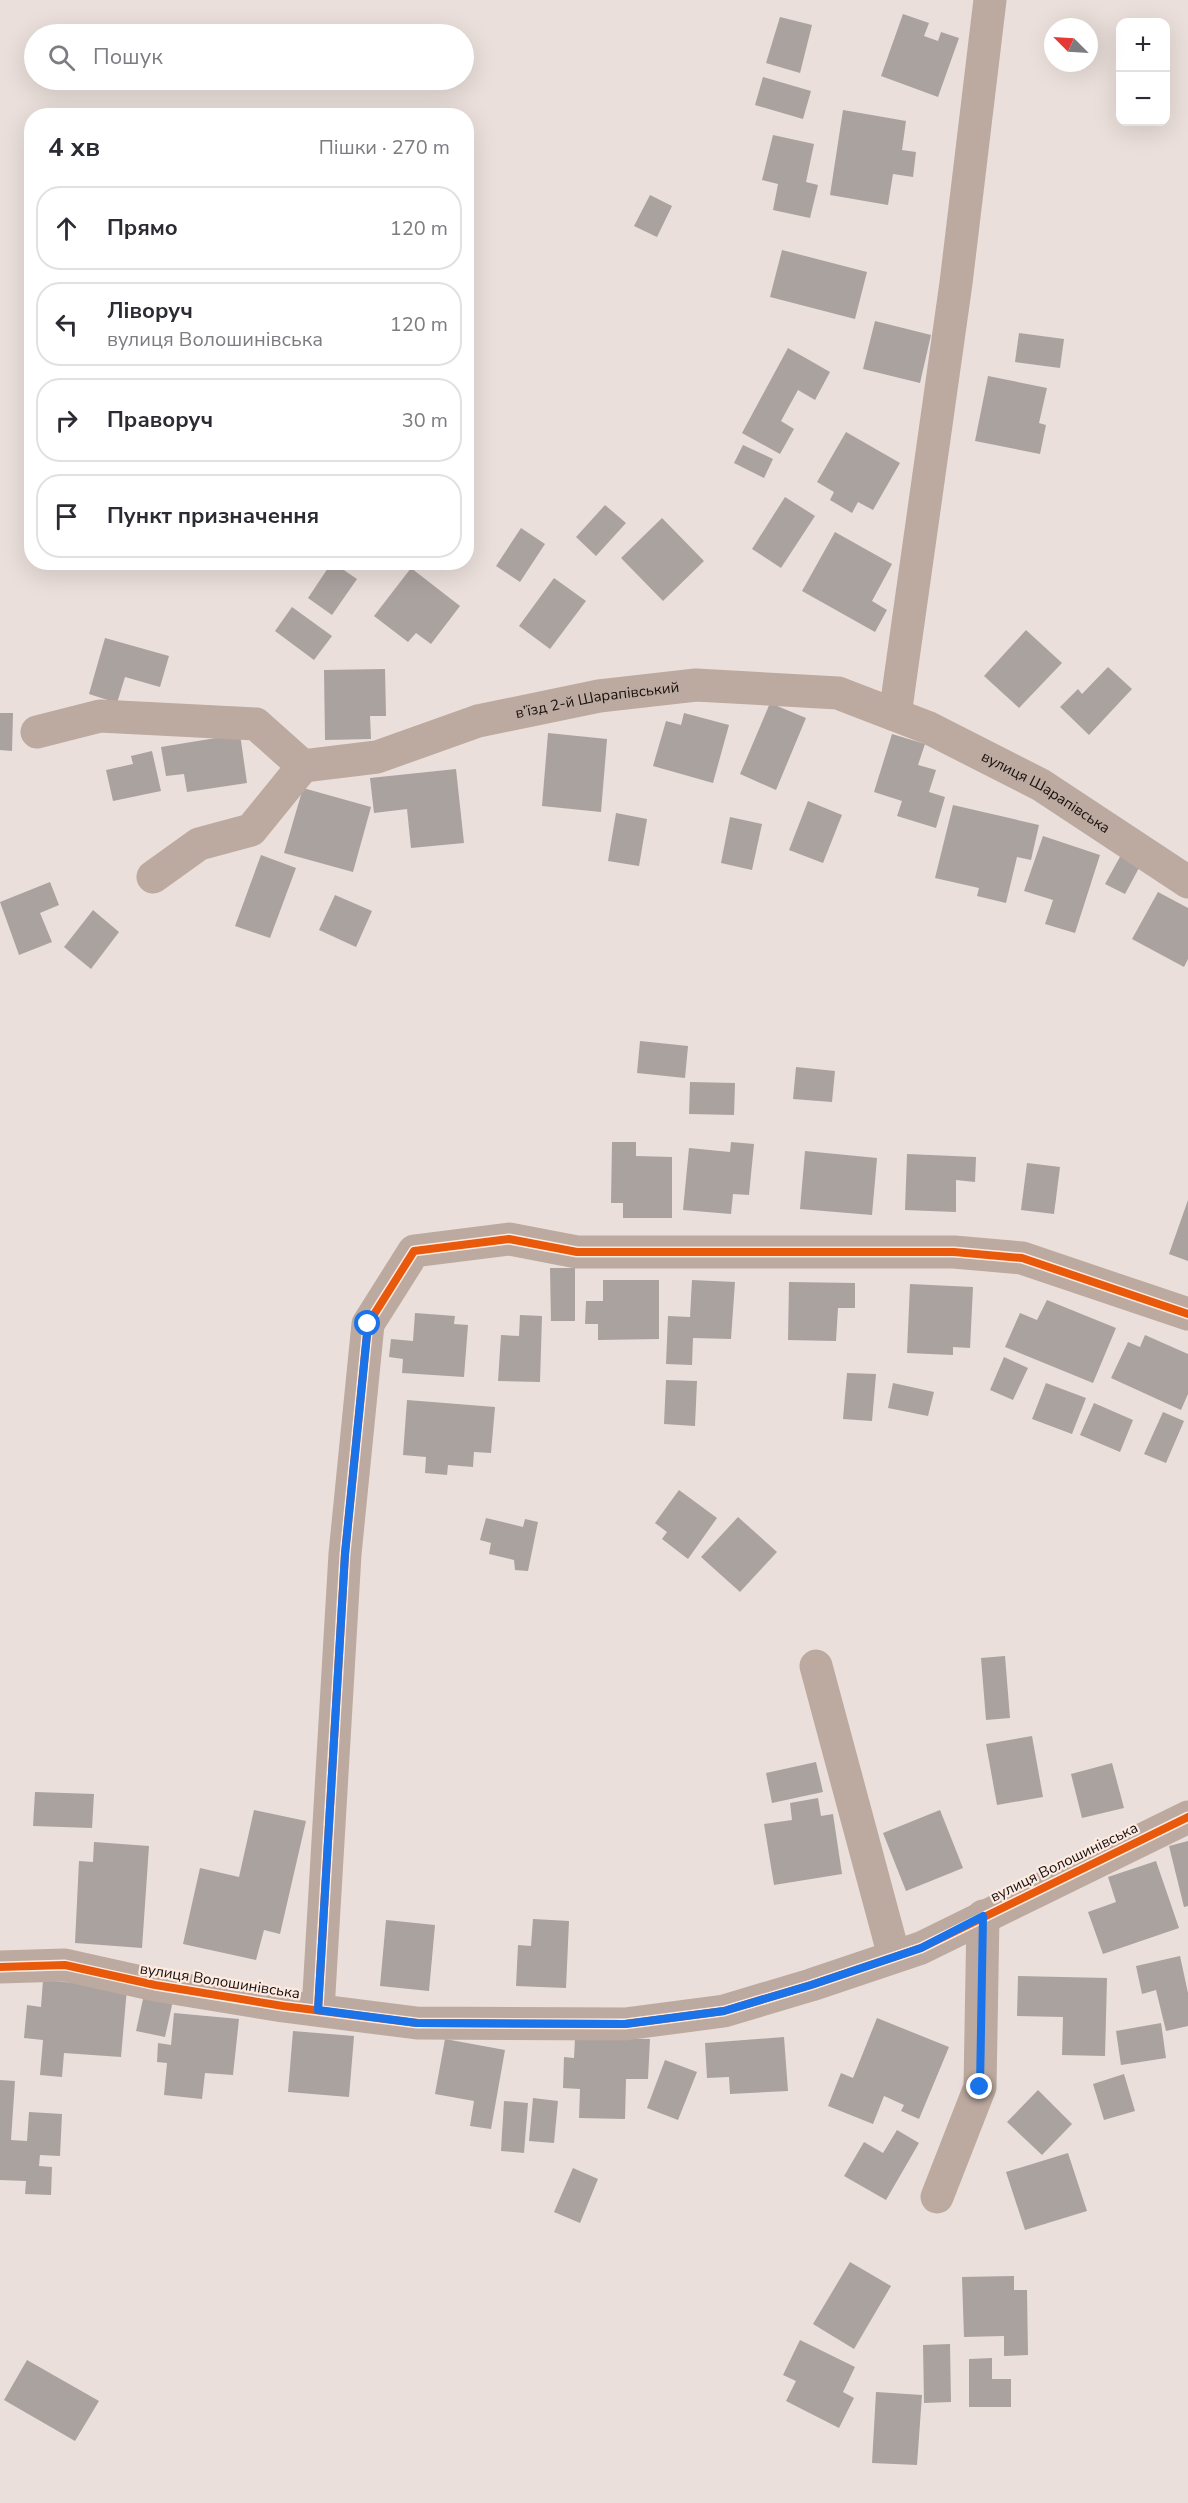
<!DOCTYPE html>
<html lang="uk">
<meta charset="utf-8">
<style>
body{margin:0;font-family:"Nunito Sans",sans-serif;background:#f2f2f3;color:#2b2b33}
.controls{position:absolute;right:18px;top:18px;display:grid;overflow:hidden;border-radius:12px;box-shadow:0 6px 24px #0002}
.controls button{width:54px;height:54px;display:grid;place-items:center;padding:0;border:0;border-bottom:2px solid #e1e1e2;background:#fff;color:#2b2b33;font:30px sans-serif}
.compass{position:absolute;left:1044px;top:18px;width:54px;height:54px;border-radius:50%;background:#fff;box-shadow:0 6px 24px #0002;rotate:294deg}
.stop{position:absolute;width:18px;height:18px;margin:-14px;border:4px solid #1a73e8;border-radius:50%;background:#fff}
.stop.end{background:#1a73e8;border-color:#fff;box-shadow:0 2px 6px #0008}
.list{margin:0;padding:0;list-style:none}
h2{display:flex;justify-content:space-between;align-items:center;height:78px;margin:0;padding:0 24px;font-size:26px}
h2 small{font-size:20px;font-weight:400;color:#7c7c81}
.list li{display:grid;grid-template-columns:39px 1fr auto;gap:18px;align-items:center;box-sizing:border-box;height:84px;margin:0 12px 12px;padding:0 12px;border:2px solid #e1e1e2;border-radius:24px}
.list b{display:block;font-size:22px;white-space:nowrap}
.list p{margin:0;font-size:20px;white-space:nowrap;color:#7c7c81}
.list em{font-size:20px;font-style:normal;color:#7c7c81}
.icon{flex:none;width:33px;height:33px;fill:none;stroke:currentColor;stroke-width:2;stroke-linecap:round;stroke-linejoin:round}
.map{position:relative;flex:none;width:1188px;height:2503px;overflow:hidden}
.search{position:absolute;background:#fff;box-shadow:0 6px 24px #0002;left:24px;top:24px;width:450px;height:66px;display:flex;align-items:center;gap:15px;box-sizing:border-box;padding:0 21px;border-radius:33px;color:#7c7c81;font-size:22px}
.panel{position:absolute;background:#fff;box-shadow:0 6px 24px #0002;left:24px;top:108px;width:450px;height:462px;border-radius:24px}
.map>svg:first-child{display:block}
</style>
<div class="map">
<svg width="1188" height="2503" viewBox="0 0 1188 2503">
<rect width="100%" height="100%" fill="#eadfda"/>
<g fill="#aaa29f">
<path d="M903,14L929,23L924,36L938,41L941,32L959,38L938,97L881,76Z"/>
<path d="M780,17L812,25L800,73L766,63Z"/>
<path d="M763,77L811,91L803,119L755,105Z"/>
<path d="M843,110L906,121L902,150L916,152L913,177L893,174L888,205L830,195Z"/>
<path d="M773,135L814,144L806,182L818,185L810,218L773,210L778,184L762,180Z"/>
<path d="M650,195L672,206L657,237L634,226Z"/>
<path d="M782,250L867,272L855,319L770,297Z"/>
<path d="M875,321L931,335L920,383L863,369Z"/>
<path d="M1019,333L1064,339L1060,368L1015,362Z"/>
<path d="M788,348L830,372L815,400L798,390L781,421L794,429L780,454L742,433Z"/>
<path d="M988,376L1047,388L1039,423L1046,425L1040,454L975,441Z"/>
<path d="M846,432L900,463L873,510L858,502L852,513L830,500L834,492L817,482Z"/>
<path d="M743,445L773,459L764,478L734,463Z"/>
<path d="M785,497L815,516L781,568L752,549Z"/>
<path d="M605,505L626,523L596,556L576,537Z"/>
<path d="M662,518L704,561L663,601L621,558Z"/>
<path d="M521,528L545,544L520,582L496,566Z"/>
<path d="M835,532L892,564L872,601L887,610L875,632L802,591Z"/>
<path d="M332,562L357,579L332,615L308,598Z"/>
<path d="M411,568L460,606L431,644L416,633L408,642L374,616Z"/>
<path d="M554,578L586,601L550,649L519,626Z"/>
<path d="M292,607L332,636L314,660L275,631Z"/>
<path d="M1026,630L1062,663L1019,708L984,676Z"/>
<path d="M105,638L169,656L160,687L125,677L117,703L89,694Z"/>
<path d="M1108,667L1132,689L1089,735L1060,707L1078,689L1082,694Z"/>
<path d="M385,669L386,716H370L371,739L325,740L324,670Z"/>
<path d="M770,703L806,718L776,790L740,774Z"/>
<path d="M0,713H13L12,751L0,750Z"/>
<path d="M684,713L729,725L713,783L653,766L666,721L681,725Z"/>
<path d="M548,733L607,739L601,812L542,806Z"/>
<path d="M240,734L247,783L187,792L184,774L166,776L161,747Z"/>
<path d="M892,734L925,744L918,765L936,770L929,792L945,797L936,828L897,816L902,801L874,792Z"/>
<path d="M152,751L161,791L113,801L106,770L133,764L131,756Z"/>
<path d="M456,769L464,843L411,848L407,809L374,813L370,778Z"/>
<path d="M303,788L371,807L353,872L284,853Z"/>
<path d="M808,801L842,815L823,863L789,850Z"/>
<path d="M953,805L1039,825L1031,860L1017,857L1006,903L977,896L979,888L935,878Z"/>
<path d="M616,813L647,819L639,866L608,861Z"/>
<path d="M730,817L762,824L752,870L721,863Z"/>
<path d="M1043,836L1100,855L1075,933L1045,924L1053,900L1024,891Z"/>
<path d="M261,855L296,868L270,938L235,926Z"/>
<path d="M1121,855L1140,866L1125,894L1105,884Z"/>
<path d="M50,882L59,905L40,913L52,942L19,955L0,902Z"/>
<path d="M1158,892L1188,908V959L1184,967L1132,939Z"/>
<path d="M335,895L372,911L356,947L319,930Z"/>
<path d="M93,910L119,932L91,969L64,947Z"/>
<path d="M640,1041L688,1046L685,1078L637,1073Z"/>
<path d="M796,1067L835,1071L832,1102L793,1099Z"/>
<path d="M690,1082L735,1083L734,1115L689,1114Z"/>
<path d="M612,1142H636V1156L672,1157V1218H623V1203H611Z"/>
<path d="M731,1142L754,1144L749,1195L733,1194L731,1214L683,1210L689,1148L730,1152Z"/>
<path d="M805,1151L877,1158L872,1215L800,1209Z"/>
<path d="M907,1154L976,1157L975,1182L956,1180V1212L905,1210Z"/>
<path d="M1027,1163L1060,1167L1054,1214L1021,1210Z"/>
<path d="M1188,1200V1261L1169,1254Z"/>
<path d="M550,1268H575V1321H551Z"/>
<path d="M603,1280H659V1339L598,1340V1324H585L586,1301H603Z"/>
<path d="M692,1280L735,1282L731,1339L693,1338L692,1365L666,1364L668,1316L690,1317Z"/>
<path d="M789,1282L855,1283V1308H838L836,1341L788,1340Z"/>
<path d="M910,1284L973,1287L970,1348L953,1347V1355L907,1353Z"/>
<path d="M1047,1300L1116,1328L1093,1383L1005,1347L1020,1313L1037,1320Z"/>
<path d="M415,1313L455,1316L454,1324L468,1325L464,1377L402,1373L403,1359L389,1357L391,1339L413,1341Z"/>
<path d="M520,1315L542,1316L540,1382L498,1381L501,1335L519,1336Z"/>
<path d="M1145,1335L1188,1354V1394L1181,1410L1111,1378L1128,1342L1140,1347Z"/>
<path d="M1004,1357L1028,1368L1013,1400L990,1390Z"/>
<path d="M847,1373L876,1374L872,1421L843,1419Z"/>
<path d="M666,1380L697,1381L695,1426L664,1424Z"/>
<path d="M893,1383L934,1392L928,1416L888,1408Z"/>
<path d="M1046,1383L1086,1398L1072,1434L1032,1419Z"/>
<path d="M407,1400L495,1407L491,1453L474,1452L473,1467L448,1465L447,1475L425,1473L426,1457L403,1455Z"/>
<path d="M1094,1403L1133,1420L1120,1452L1080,1435Z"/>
<path d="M1163,1412L1184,1421L1166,1463L1144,1454Z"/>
<path d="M679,1490L717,1518L688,1559L662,1539L667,1532L655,1523Z"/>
<path d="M738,1517L777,1552L740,1592L701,1557Z"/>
<path d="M486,1518L523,1527L525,1519L538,1522L528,1571L515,1570L514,1560L489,1554L491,1543L480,1540Z"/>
<path d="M1005,1656L1010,1718L986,1720L981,1658Z"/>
<path d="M1032,1736L1043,1797L997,1805L986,1744Z"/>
<path d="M816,1762L823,1792L772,1803L766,1773Z"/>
<path d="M1112,1763L1124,1808L1082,1818L1071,1774Z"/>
<path d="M35,1792L94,1794L92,1828L33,1826Z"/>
<path d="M818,1798L821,1816L833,1814L842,1874L774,1885L764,1824L792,1820L790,1803Z"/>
<path d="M254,1810L306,1821L280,1934L264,1930L256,1960L183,1944L200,1868L239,1877Z"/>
<path d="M940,1810L963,1868L906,1891L883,1833Z"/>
<path d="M1188,1841V1906L1184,1907L1169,1846Z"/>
<path d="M94,1842L149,1846L142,1948L75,1943L79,1861L93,1862Z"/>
<path d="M1156,1861L1179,1928L1103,1954L1088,1912L1116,1902L1108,1877Z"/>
<path d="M533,1919L569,1921L566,1988L516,1986L518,1945L531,1946Z"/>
<path d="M386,1920L435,1925L429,1991L380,1986Z"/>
<path d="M1180,1956L1188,1993V2026L1166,2031L1156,1990L1142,1994L1136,1966Z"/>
<path d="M1018,1976L1107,1978L1105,2056L1062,2055L1063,2017L1017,2016Z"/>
<path d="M43,1980L127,1988L121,2057L64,2053L62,2077L40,2075L43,2040L24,2038L27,2005L41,2007Z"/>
<path d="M145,1990L174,1996L165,2037L136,2031Z"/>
<path d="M174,2013L239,2019L233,2075L205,2073L202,2099L164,2095L167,2063L157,2062L158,2043L171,2045Z"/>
<path d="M877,2018L949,2047L919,2119L901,2111L904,2105L884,2096L873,2124L828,2106L841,2073L853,2078Z"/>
<path d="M1161,2023L1166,2058L1121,2065L1116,2031Z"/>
<path d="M293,2031L354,2036L349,2097L288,2092Z"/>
<path d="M784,2037L788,2091L730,2094L729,2077L707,2078L705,2043Z"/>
<path d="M575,2038L650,2039L648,2079H626L625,2119L579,2118L580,2089L563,2088L564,2057L574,2058Z"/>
<path d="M445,2039L505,2050L491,2129L470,2126L474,2101L435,2094Z"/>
<path d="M665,2060L697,2072L678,2120L647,2108Z"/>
<path d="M1124,2074L1135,2111L1104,2120L1093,2084Z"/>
<path d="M0,2080L15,2081L11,2140L27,2141L29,2112L62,2114L60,2156L40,2155L39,2166L52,2167L51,2195L25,2194L26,2181L0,2180Z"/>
<path d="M1038,2090L1072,2124L1042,2155L1007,2122Z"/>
<path d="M533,2098L558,2101L554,2143L529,2141Z"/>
<path d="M504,2101L528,2103L524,2153L501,2151Z"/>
<path d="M897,2130L919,2143L886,2200L844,2176L864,2142L883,2153Z"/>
<path d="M1068,2153L1087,2211L1025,2230L1006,2172Z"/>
<path d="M573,2168L598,2179L580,2223L554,2212Z"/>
<path d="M850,2262L891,2286L854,2349L813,2324Z"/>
<path d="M1014,2276V2290H1027L1028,2355L1004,2356V2336L964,2337L962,2277Z"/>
<path d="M800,2340L855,2367L843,2392L854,2398L839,2428L786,2401L796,2381L783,2375Z"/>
<path d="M950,2344L951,2402L924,2403L923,2345Z"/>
<path d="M992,2358V2379H1011V2407H969V2359Z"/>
<path d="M27,2360L99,2401L75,2441L4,2400Z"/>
<path d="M876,2392L922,2395L917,2465L872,2463Z"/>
</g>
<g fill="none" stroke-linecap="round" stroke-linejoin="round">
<g stroke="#bca99f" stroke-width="33">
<path d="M895,715L956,283L990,0"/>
<path d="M37,732L100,716L256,724L303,766"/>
<path id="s1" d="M303,766L377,757L478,721L599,696L696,685L838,693L929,728L1041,785L1188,882"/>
<path d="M153,877L199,844L251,830L303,766"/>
<path d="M816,1666L894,1956"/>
<path d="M0,1967L65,1965L155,1985L283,2006L417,2023L625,2024L724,2011L811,1985L921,1948L1188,1817"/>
<path d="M318,2010L345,1554L368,1324L414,1251L509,1239L577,1252H954L1022,1258L1188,1314"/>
<path d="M937,2197L980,2087L983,1916"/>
</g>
<g stroke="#fdeae1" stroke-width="11">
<g id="cycleway">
<path d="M0,1967L65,1965L155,1985L283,2006L417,2023L625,2024L724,2011L811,1985L921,1948L1188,1817"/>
<path d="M318,2010L345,1554L368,1324L414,1251L509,1239L577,1252H954L1022,1258L1188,1314"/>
</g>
</g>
<use href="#cycleway" stroke="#e8590c" stroke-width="8"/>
</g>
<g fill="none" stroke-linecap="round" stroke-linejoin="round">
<path stroke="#1a73e8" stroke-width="8" d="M368,1324L345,1554L318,2010L417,2023L625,2024L724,2011L811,1985L921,1948L983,1916L980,2087"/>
</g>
<g text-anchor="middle" stroke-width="4.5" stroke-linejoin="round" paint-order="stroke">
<g font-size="15" fill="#16100d" stroke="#fdeae1">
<text dy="5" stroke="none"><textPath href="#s1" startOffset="303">в’їзд 2-й Шарапівський</textPath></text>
<text dy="5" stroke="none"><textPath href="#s1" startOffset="776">вулиця Шарапівська</textPath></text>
<text transform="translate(1064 1862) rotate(-26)" y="5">вулиця Волошинівська</text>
<text transform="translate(220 1981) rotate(9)" y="5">вулиця Волошинівська</text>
</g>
</g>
</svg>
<div class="controls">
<button>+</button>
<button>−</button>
</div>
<svg class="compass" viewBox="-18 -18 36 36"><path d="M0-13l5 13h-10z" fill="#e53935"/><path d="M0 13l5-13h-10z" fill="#7c7c81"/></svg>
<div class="stop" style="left:368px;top:1324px"></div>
<div class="stop end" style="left:980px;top:2087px"></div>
<div class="search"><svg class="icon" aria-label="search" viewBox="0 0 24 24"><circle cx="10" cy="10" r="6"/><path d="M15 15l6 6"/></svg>Пошук</div>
<section class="panel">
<h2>4 хв<small>Пішки · 270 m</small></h2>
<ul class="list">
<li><svg class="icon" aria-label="ahead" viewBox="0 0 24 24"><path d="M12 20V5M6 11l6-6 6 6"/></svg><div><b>Прямо</b></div><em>120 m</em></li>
<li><svg class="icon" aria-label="left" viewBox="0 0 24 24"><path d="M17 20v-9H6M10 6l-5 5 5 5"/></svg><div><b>Ліворуч</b><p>вулиця Волошинівська</p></div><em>120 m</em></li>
<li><svg class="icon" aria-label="right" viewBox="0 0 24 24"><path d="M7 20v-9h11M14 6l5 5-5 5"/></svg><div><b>Праворуч</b></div><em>30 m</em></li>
<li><svg class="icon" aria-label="arrive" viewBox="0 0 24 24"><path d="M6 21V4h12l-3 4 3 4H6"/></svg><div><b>Пункт призначення</b></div></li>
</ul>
</section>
</div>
